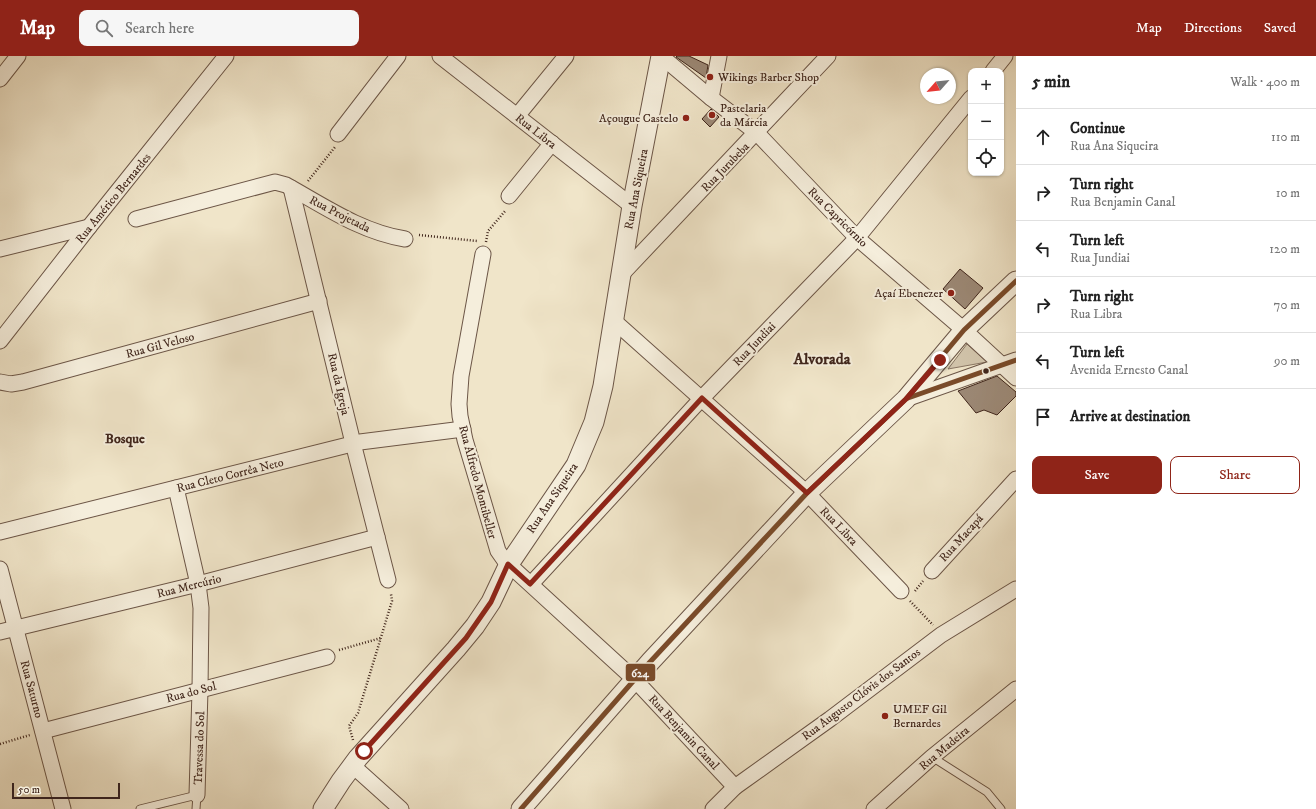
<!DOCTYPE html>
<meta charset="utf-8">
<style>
body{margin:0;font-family:"IM FELL DW Pica",serif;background:#f6f6f6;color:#222}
.controls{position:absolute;right:12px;top:12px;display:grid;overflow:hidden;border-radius:8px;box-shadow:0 1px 3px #0004}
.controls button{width:36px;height:36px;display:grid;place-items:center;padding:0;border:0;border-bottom:1px solid #e0e0e0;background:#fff;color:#222;font:20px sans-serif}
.compass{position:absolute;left:920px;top:12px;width:36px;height:36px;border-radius:50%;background:#fff;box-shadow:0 1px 3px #0004;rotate:243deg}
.scale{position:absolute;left:12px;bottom:10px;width:108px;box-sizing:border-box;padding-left:4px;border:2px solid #40261c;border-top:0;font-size:11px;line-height:14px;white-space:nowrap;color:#40261c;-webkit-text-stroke:3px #f5eedc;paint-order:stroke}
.stop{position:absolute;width:12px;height:12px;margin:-9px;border:3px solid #8f2418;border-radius:50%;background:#fff}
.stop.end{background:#8f2418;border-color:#fff;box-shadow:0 1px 4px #0008}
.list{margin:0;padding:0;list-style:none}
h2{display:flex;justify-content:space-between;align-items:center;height:52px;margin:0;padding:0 16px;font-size:17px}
h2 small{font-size:13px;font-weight:400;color:#767676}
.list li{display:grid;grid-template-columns:26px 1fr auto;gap:12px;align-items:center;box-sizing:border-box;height:56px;padding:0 16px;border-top:1px solid #e0e0e0}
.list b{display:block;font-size:15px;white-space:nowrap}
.list p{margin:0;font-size:13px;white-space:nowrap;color:#767676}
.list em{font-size:13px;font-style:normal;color:#767676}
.actions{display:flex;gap:8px;padding:12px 16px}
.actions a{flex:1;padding:9px 0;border:1px solid #8f2418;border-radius:8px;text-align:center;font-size:14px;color:#8f2418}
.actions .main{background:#8f2418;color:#fff}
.icon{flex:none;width:22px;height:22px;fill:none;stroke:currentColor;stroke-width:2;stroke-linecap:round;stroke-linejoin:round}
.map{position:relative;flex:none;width:1016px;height:753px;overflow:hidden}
header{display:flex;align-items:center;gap:24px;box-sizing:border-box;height:56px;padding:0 20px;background:#8f2418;color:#fff}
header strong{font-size:19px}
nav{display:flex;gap:22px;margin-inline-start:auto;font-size:14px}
.search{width:280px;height:36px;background:#f6f6f6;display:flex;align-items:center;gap:10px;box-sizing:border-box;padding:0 14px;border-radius:8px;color:#767676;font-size:15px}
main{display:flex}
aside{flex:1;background:#fff}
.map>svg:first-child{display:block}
</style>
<header>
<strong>Map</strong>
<div class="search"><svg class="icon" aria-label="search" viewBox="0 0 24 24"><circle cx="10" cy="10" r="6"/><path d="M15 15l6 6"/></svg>Search here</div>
<nav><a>Map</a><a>Directions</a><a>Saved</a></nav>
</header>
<main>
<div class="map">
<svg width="1016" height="753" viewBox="0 0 1016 753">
<rect width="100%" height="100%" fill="#f0e5c9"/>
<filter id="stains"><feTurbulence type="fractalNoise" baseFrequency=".005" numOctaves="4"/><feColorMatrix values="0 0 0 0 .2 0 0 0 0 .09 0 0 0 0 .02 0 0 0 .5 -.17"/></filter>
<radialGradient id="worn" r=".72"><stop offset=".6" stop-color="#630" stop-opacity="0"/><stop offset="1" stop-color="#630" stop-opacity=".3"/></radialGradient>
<path fill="#d2c5ac" stroke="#897664" d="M967,288L987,306L948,313Z"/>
<g fill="#9c8976" stroke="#40261c">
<path d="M677,0H689L708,9L706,22L676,1Z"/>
<path d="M711,53L719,61L710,71L702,63Z"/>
<path d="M960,213L983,232L965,253L943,233Z"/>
<path d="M997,320L1016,336V340L997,359L984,354L976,357L958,335Z"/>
</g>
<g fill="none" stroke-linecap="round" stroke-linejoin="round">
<g stroke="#6c5647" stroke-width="9">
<g id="service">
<path d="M932,701L987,736L1001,753"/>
<path d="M140,753L197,739L196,753"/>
</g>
</g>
<g stroke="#6c5647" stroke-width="17">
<g id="minor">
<path d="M440,0L632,150"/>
<path d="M661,0L711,42L757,77L857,182L964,274L1016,322"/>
<path d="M993,15L1005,0"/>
<path d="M0,23L18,0"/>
<path d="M711,42L719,0"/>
<path d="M517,60L566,0"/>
<path d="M338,78L398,0"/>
<path d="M291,132L353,387L388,524"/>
<path d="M509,140L552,87"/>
<path d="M136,163L275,126L286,129C324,150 361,176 405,183"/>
<path d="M0,193L89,171"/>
<path d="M483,198L461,320L459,348L460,360L465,384L498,495L505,505L635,624L735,731"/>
<path d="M620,220L828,0"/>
<path d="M613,264L807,437L901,535"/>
<path d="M0,285L89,171L226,0"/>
<path d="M0,326L11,328L23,326L319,245"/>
<path d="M906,343L1016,304"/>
<path d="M176,432L198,528L201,552L200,634L197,739"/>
<path d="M0,476L360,386L463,373"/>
<path d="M0,513L63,753"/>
<path d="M932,515L1016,423"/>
<path d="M531,528L702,342L857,182L971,42"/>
<path d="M0,576L198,528L377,481"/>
<path d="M43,675L327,601"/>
<path d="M353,710L401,753"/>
<path d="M713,753L735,731L830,663L941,579L1016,533"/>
<path d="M874,753L932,701L1016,633"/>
</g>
</g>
<g stroke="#6c5647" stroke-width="21">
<g id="tertiary">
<path d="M323,753L341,725L358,702L456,593L475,570L491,546L509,508L576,409L594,366L603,330L632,150L661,0"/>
<path d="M521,753L650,606L807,437L906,343L964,274L1016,225"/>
</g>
</g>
<g stroke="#40261c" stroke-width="2.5" stroke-dasharray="1 2" stroke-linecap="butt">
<path d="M308,125L335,91"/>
<path d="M419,179L477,185"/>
<path d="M486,186L488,175L506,154"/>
<path d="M915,535L923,525"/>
<path d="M910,545L933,569"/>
<path d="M339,594L381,582"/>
<path d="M353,684L349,670L358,657L392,545L391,538"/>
<path d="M0,688L30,679"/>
</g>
<use href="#service" stroke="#f5eedc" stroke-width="7"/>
<use href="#minor" stroke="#f5eedc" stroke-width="15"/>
<use href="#tertiary" stroke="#f5eedc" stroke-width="19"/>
<g stroke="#f5eedc" stroke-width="8">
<g id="bus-1">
<path d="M908,342L1016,304"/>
<path d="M521,753L650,606L807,437L906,343L964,274L1016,225"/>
</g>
</g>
<use href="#bus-1" stroke="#7a4b2a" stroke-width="5"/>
</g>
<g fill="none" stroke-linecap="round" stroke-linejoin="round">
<path stroke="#8f2418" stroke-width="5" d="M364,695L466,582L491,546L508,508L530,528L702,342L807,437L906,343L940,304"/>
</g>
<g fill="#8f2418" stroke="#f5eedc" stroke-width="1.5">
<circle cx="710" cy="21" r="4"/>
<circle cx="712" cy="59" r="4"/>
<circle cx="686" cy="62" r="4"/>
<circle cx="951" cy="237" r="4"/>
<circle cx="885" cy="660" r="4"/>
</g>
<circle fill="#40261c" stroke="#f5eedc" stroke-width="1.5" cx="986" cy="315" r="3.5"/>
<g text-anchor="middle" stroke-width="4" stroke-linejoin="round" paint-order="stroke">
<g font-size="12" fill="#40261c" stroke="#f5eedc" text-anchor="start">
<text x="718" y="25">Wikings Barber Shop</text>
<text x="720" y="56">Pastelaria<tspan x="720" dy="14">da Márcia</tspan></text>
<text x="678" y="66" text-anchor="end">Açougue Castelo</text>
<text x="943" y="241" text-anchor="end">Açaí Ebenezer</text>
<text x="893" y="657">UMEF Gil<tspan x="893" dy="14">Bernardes</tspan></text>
</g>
<g font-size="12" fill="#40261c" stroke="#f5eedc">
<text transform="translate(536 75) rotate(38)" y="4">Rua Libra</text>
<text transform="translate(725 111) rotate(-46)" y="4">Rua Jurubeba</text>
<text transform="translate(636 133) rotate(-79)" y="4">Rua Ana Siqueira</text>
<text transform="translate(113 142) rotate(-51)" y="4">Rua Américo Bernardes</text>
<text transform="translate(340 158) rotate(27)" y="4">Rua Projetada</text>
<text transform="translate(838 161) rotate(45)" y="4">Rua Capricórnio</text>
<text transform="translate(754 288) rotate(-46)" y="4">Rua Jundiai</text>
<text transform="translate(160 289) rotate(-15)" y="4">Rua Gil Veloso</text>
<text transform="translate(339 328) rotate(77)" y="4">Rua da Igreja</text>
<text transform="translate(230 419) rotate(-14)" y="4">Rua Cleto Corrêa Neto</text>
<text transform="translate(478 426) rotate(75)" y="4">Rua Alfredo Montibeller</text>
<text transform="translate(552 442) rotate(-56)" y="4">Rua Ana Siqueira</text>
<text transform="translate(839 470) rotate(46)" y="4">Rua Libra</text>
<text transform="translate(961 482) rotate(-48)" y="4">Rua Macapá</text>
<text transform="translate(189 530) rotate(-14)" y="4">Rua Mercúrio</text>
<text transform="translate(32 633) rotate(75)" y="4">Rua Saturno</text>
<text transform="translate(191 636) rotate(-15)" y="4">Rua do Sol</text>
<text transform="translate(861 638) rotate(-37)" y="4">Rua Augusto Clóvis dos Santos</text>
<text transform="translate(684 676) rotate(47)" y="4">Rua Benjamin Canal</text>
<text transform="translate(199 692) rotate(-88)" y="4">Travessa do Sol</text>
<text transform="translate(944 692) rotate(-40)" y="4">Rua Madeira</text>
</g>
<g font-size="14" font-weight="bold" fill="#40261c" stroke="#f5eedc">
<text x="125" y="387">Bosque</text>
</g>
<g font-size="16" font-weight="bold" fill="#40261c" stroke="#f5eedc">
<text x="822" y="308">Alvorada</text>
</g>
</g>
<rect stroke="#f5eedc" stroke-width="1.5" x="625" y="607" width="31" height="19" rx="4" fill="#7a4b2a"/>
<g font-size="11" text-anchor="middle" font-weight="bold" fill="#fff">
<text x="640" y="621">624</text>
</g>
<rect width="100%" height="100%" filter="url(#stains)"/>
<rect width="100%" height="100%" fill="url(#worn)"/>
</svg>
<div class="controls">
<button>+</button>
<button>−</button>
<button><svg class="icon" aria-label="locate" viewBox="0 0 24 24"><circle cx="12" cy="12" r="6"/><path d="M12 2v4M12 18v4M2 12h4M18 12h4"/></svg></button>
</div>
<svg class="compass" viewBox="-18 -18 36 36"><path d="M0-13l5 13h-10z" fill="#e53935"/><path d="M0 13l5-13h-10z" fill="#767676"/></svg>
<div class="scale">50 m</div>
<div class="stop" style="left:364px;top:695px"></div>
<div class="stop end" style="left:940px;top:304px"></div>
</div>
<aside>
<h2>5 min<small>Walk · 400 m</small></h2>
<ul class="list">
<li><svg class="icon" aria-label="ahead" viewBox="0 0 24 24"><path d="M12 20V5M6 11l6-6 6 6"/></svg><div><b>Continue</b><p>Rua Ana Siqueira</p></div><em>110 m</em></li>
<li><svg class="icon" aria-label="right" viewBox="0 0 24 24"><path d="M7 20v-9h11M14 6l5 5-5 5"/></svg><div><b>Turn right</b><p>Rua Benjamin Canal</p></div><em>10 m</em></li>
<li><svg class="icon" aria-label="left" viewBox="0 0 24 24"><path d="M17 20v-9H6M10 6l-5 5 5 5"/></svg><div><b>Turn left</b><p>Rua Jundiai</p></div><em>120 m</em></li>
<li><svg class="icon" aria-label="right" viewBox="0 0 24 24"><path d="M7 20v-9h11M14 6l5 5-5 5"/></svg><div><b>Turn right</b><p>Rua Libra</p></div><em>70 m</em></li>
<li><svg class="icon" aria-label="left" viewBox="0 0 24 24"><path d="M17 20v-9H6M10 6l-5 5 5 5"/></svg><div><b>Turn left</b><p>Avenida Ernesto Canal</p></div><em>90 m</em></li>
<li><svg class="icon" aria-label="arrive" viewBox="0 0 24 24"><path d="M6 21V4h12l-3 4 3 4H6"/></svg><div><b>Arrive at destination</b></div></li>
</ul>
<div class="actions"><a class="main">Save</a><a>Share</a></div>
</aside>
</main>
